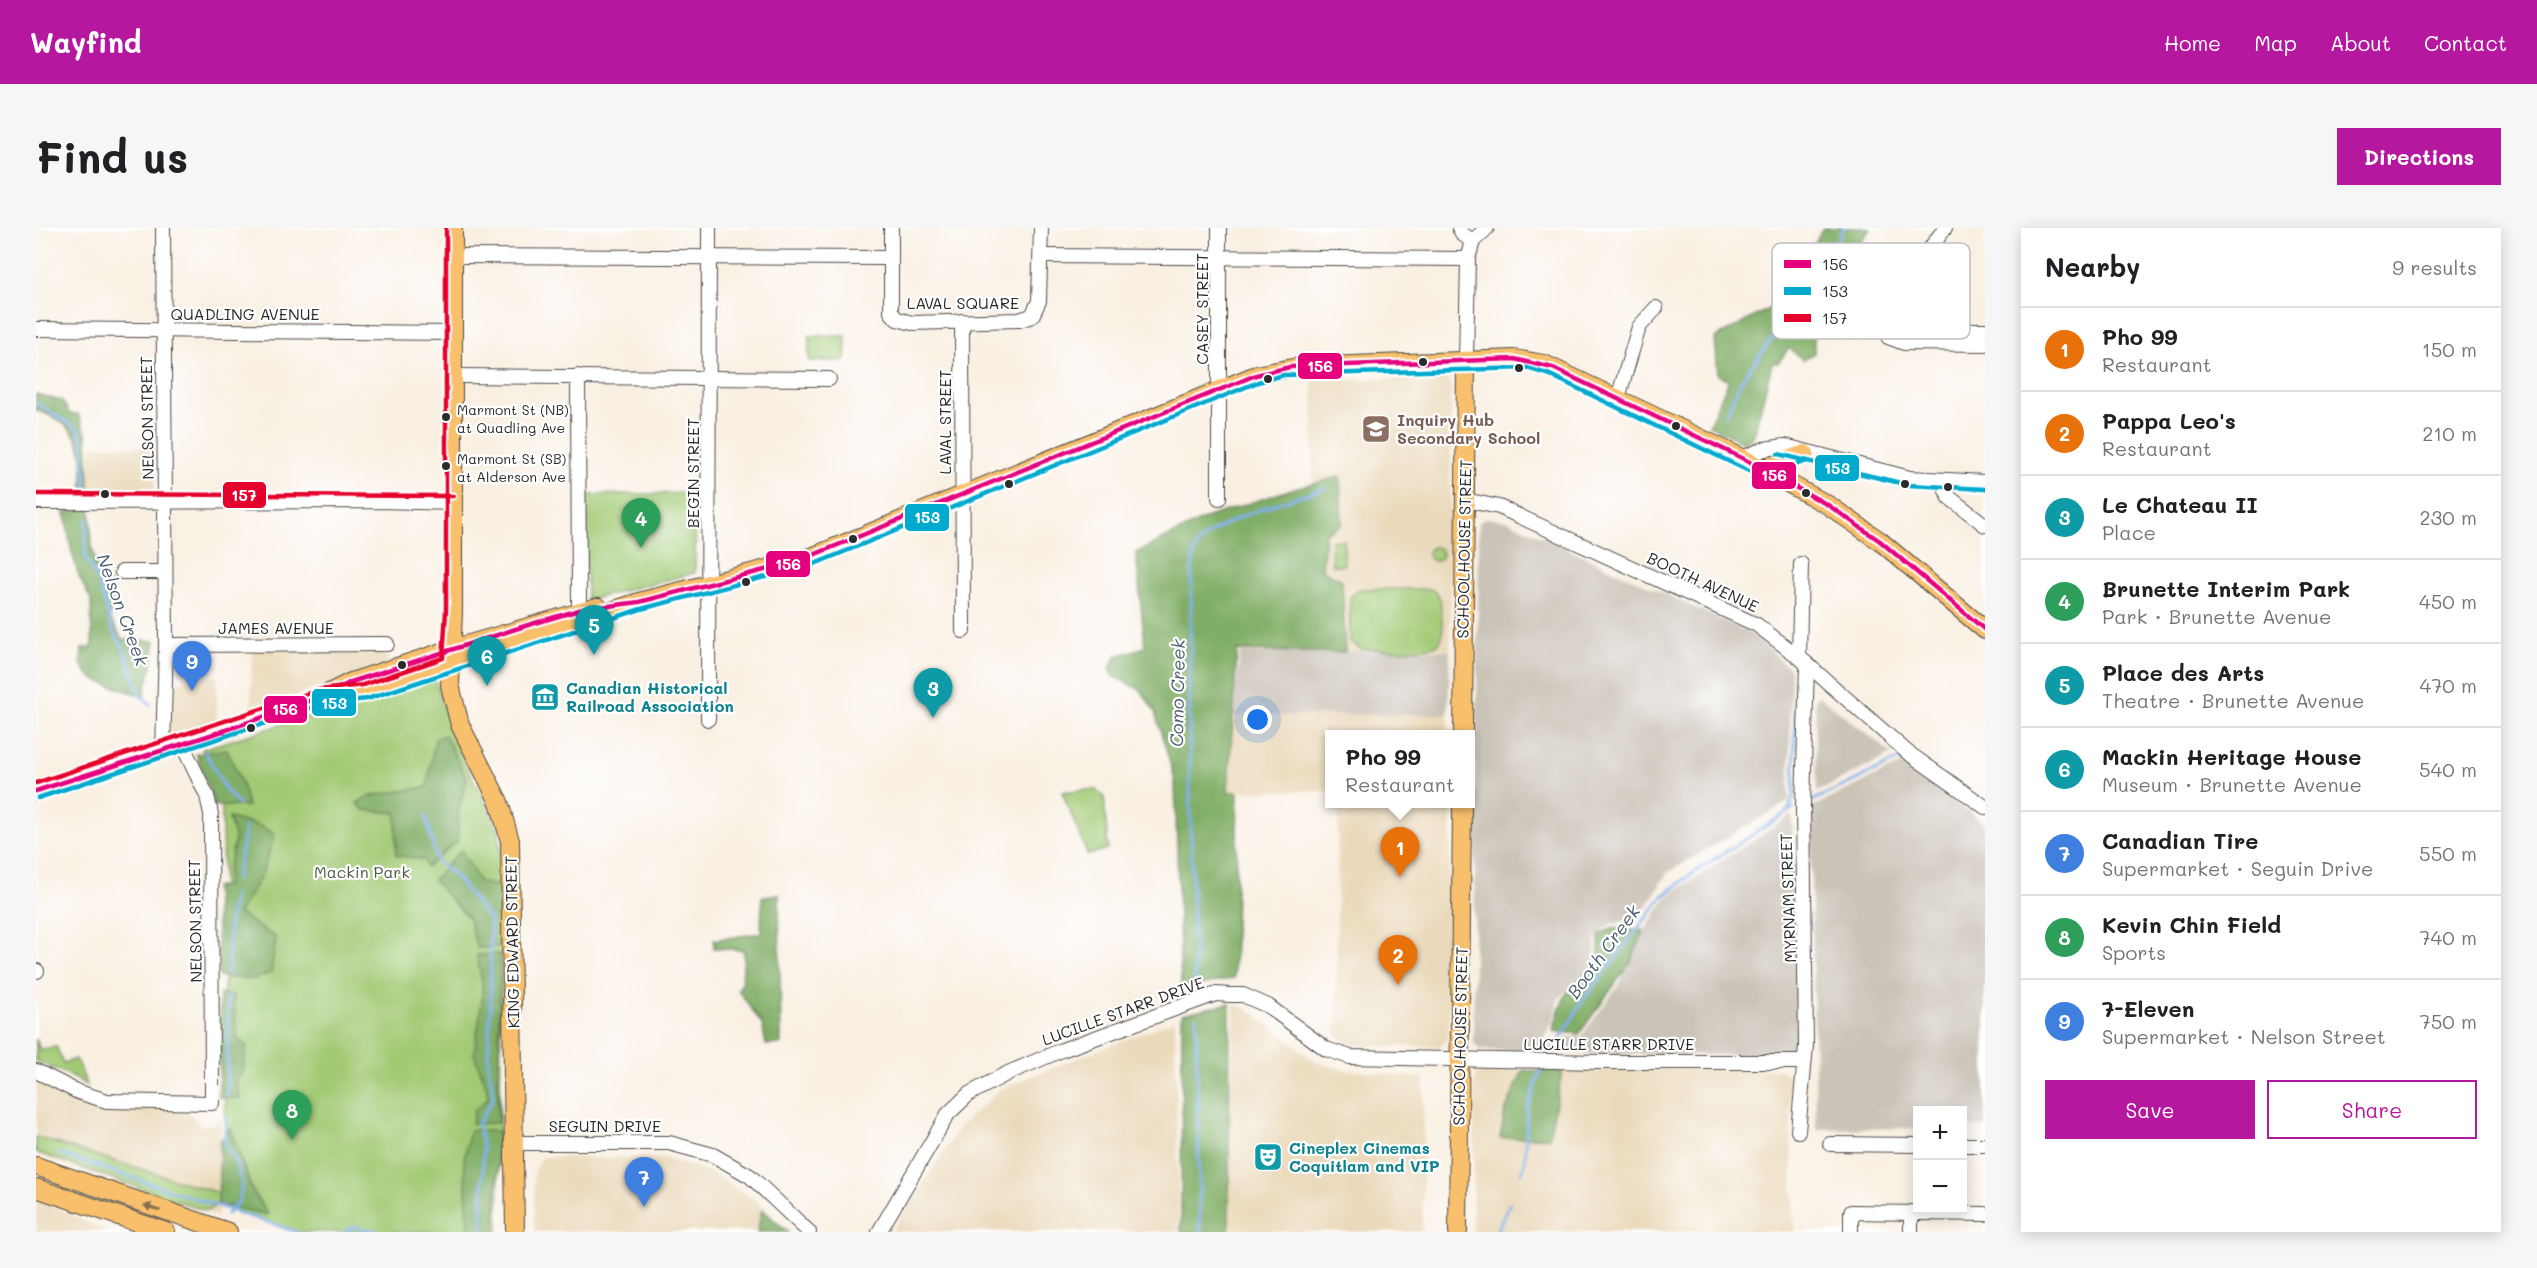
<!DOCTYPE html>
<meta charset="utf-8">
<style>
body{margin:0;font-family:Mali,sans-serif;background:#f6f6f6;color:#202124}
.controls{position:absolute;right:18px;bottom:18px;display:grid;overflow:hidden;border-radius:0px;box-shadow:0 3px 15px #0003}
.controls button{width:54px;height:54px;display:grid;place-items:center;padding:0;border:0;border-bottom:2px solid #e0e0e0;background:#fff;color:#202124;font:30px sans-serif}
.you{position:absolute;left:1222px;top:492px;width:21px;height:21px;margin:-15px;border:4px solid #fff;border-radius:50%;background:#1a73e8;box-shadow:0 0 0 9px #1a73e833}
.badge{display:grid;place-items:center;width:39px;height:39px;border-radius:50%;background:#b5179e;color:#fff;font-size:20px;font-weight:700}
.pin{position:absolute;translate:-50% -50px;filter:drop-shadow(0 2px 3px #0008)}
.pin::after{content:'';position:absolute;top:32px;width:21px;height:18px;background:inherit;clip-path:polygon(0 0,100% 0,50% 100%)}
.popup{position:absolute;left:1289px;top:502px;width:150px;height:78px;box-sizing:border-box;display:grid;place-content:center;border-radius:0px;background:#fff;filter:drop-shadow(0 2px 4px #0005);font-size:20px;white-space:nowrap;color:#757577}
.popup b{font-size:22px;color:#202124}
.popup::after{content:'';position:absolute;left:50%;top:100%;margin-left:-12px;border:12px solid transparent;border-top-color:#fff}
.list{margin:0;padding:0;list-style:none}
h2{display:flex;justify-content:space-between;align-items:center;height:78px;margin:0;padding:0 24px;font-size:26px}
h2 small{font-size:20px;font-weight:400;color:#757577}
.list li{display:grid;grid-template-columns:39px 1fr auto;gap:18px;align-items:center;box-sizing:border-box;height:84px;padding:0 24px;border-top:2px solid #e0e0e0}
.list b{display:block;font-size:22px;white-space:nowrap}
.list p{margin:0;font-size:20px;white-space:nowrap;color:#757577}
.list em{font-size:20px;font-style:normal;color:#757577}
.actions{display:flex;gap:12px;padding:18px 24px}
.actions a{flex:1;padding:14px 0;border:2px solid #b5179e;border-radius:0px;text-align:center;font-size:21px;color:#b5179e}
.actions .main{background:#b5179e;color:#fff}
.map{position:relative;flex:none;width:1949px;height:1004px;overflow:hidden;border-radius:0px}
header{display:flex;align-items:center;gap:36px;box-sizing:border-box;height:84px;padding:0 30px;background:#b5179e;color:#fff}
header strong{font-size:28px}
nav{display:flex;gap:33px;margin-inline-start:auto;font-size:21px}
.intro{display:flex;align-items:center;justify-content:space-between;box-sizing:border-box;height:144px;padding:0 36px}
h1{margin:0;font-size:42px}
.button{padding:15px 27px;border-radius:0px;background:#b5179e;color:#fff;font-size:21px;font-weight:700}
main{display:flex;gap:36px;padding:0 36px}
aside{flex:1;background:#fff;border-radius:0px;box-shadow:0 3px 15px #0003}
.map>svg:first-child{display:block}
</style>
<header>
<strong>Wayfind</strong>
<nav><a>Home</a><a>Map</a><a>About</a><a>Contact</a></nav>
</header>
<div class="intro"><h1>Find us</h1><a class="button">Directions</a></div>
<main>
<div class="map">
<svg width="1949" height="1004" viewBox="0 0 1949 1004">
<rect width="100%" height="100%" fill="#fff"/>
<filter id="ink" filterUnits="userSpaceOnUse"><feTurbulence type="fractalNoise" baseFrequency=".0167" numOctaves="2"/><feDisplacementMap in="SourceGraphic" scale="12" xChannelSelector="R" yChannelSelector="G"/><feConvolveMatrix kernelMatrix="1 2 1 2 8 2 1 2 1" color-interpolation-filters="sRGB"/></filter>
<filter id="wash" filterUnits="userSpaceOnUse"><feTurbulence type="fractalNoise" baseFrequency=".008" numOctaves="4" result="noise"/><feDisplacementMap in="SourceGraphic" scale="24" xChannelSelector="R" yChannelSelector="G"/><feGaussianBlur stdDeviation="1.35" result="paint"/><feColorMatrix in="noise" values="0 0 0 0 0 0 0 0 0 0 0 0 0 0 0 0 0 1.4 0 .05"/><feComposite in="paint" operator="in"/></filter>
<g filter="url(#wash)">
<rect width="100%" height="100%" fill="#f9f0e3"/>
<g fill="#ead9ba">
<path d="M1407,149L1415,154L1414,421L1276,424L1277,153Z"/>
<path d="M55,218L118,219L121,231L118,263L113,267L54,268Z"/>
<path d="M216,420L335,422L351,429L353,436L215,483Z"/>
<path d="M181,447V495L137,507L134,504L132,456Z"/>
<path d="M1412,486V506H1294L1293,563H1193L1197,488Z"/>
<path d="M1302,576H1415L1413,803L1411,812L1402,819L1313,817L1300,807Z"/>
<path d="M1198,777L1214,782L1280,834L1305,841L1388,850L1386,1004H1193Z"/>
<path d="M1139,792L1143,1004H855L924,898L966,860Z"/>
<path d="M1743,841L1754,847L1758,1004H1436L1439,848L1451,842Z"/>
<path d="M0,850L60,878L149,881L165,898L177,896L185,889L182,989L0,927Z"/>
<path d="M507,929L630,930L672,943L724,975L723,1004H498V945L501,937Z"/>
<path d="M0,971L17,978L72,1004H0Z"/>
</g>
<g fill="#cac3b8">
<path d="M1448,290L1470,292L1718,407L1755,442L1753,573L1631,645L1611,678L1596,692L1574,696L1560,708L1559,738L1522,771L1517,792L1503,823L1444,822L1437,814L1443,294Z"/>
<path d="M1414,422L1412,486L1197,488L1204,425Z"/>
<path d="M1782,467L1856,526L1781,564L1779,473Z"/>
<path d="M1867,535L1949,596V899H1927L1926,882H1882L1881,900L1780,901L1774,580Z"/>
<path d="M1756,587L1762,821L1755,828L1523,825L1530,809H1545L1581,759L1613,695L1632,668Z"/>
</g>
<g fill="#a2ca75" stroke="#667a50" stroke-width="1.5">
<path d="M773,108H810L809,133H773Z"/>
<path d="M660,265L659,345L551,372L549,267Z"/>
<path d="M1308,312V337H1296L1295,313Z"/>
<circle cx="1399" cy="326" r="7"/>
<path d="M1324,361H1394C1405,366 1405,372 1405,383C1406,392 1409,408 1403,415C1393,425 1340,421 1325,421L1314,413V369Z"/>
<path d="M399,450L411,491L428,533L463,602L467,657L462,1004H259L190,980L186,579L166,521Z"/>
<path d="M1045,562H1060L1068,568L1072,621L1052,627L1026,564Z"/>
<path d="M0,811L4,822L20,818L27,835L40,831L51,857L31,846L0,833Z"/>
<path d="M0,909L183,965L182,976L171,983L0,924Z"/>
</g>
<g fill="#81ae66" stroke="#566c48" stroke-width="1.5">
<path d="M1787,0H1835L1778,76V125L1767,132L1753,120L1742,135H1736L1718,207L1709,215L1673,197L1693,152L1682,147L1679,110L1749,72Z"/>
<path d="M0,166L26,173L34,186H42L51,208L56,320L62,343L77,359L74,390L86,411L119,413C119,436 112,446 108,468C104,468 63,454 58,451C53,449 49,441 45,437L46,420H56L55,372L43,349L35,321L29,284L46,282C46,232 57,201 0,182Z"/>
<path d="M1304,249L1306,296L1289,305L1286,342L1306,352L1309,424L1201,423L1192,564H1202L1198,750L1145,761L1139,552L1119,484L1105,462L1077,448L1074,440L1080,428L1109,419L1100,325L1172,289L1262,259Z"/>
<path d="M409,507L431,551L422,584V612L391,639L388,632L360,627V585L328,582L321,575L335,568L391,559L399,511Z"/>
<path d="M191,521L206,556L212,578H179L160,526Z"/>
<path d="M193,590L221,597L239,606L225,648L202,685L240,710L235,745L218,751L183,749L179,660L191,657L192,640L199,612Z"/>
<path d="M425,622L444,655L464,658L463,719L441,720L433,691L397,652Z"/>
<path d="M743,666L745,816L730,817L726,796L702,762L706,755L708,722L678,720V712L725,705L726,669Z"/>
<path d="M1575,700L1608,703L1594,735L1543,806L1517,803C1527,764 1531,761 1563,738V707Z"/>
<path d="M464,726L462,895L436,896L438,883L452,870L451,861L438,826L446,773V754L441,727Z"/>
<path d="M184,766L197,767L201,810L210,817L207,844L200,853L204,870L183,869Z"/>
<path d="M1194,775L1193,1004H1145L1146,786Z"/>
<path d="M1487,842L1526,844L1513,909L1464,910L1469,884Z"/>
<path d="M194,900L216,962L232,987L182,976L184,913Z"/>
<path d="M434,902L462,903L459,1004H433L428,931Z"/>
<path d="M726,981L752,1004H721Z"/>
</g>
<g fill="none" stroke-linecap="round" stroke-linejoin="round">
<g stroke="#81b1ec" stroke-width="3">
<path d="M0,175L43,202L47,220L50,262"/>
<path d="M1689,188L1705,153L1743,101V88L1771,49L1782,23L1802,12L1808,0"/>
<path d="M51,292L49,329L61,350L77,402L87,419L104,467L114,476"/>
<path d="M169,524L190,562L203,577"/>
<path d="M1776,573L1862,532"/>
<path d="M1752,584L1758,567L1760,443"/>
<path d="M390,588L401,634L420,649L454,692L455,763L452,833L457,865L456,872L442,896L447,920L446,1004"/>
<path d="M200,651L209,599"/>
<path d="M192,747L193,696L198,666"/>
<path d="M1159,754C1156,633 1151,511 1155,390C1156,373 1153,331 1161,318C1177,292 1259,270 1289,260"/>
<path d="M1160,789L1164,1004"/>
<path d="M1510,829L1527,807L1545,775L1626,669L1657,645L1758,580"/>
<path d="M191,868L192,769"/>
<path d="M190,887L188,915L199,933L206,956L203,973L191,986"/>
<path d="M24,926L261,1004"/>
<path d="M1486,945L1489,934L1491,882L1506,838"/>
<path d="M308,1004L318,999L345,1004"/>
<path d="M1460,1004L1474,975"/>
</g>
</g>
</g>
<g filter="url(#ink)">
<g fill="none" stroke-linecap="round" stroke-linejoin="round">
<g stroke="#4a4947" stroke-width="16">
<g id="minor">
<path d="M127,0L130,417L127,523"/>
<path d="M855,0V84L861,91L876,95L983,92L996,88L1003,73L1005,0"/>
<path d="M1423,0L1426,6L1437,13"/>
<path d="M1909,0L1872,51L1869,79C1882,108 1922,101 1949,102"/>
<path d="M417,28L854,30"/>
<path d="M1005,28L1432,31"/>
<path d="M1837,70L1852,109L1868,115L1949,116"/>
<path d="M926,93L927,403"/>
<path d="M0,101L417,105"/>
<path d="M1430,133L1432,31L1437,13L1451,0"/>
<path d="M417,148L793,151"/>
<path d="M542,148L543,382"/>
<path d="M1582,170L1603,99L1620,80"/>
<path d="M1706,230L1728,221L1749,218L1874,250L1949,254"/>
<path d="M1905,253L1914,270L1949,297"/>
<path d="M1183,270V0"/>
<path d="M1429,272L1463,279L1721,397L1763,429L1871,524L1949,579"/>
<path d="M0,274L345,273L417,275"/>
<path d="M86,344H128"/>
<path d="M130,417L351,416"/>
<path d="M1763,429L1765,336"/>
<path d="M672,491L673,0"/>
<path d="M0,743H1"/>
<path d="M0,843L42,864L71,873L176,875L175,586L171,568L146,516"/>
<path d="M1762,903L1770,818L1767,577L1771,436"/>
<path d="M479,915H633L677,927L714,948L773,1004"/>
<path d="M1794,916L1882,917"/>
<path d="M1926,917H1949"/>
<path d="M1875,984V1004"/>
<path d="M843,1004L912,886L933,866L972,845L1026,822L1180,766L1195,767H1207L1232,778L1290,821L1314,829L1562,834H1768"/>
<path d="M1815,1004V984L1949,986"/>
</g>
</g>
<g stroke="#4a4947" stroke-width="20">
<g id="major">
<path d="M417,0V383L414,457L424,497L463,574L474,613L479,1004"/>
<path d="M1726,241L1769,226"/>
<path d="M285,469L329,464L603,374L773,330L1220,147L1262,139L1478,131L1508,136L1706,230L1792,277L1844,313L1949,402"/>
<path d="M1427,506L1430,133"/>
<path d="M0,563L190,502L285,469L315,454L416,421L562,379"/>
<path d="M0,938L192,1004"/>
<path d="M0,960L130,1004"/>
<path d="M1422,1004L1426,576"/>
</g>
</g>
<use href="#minor" stroke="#fff" stroke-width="14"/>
<use href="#major" stroke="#f8bf6c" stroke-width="18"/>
<g stroke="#fff" stroke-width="9">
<path id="bus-1" d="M0,563L190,502L285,469L315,454L489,398L543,382L603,374L760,334L1220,147L1254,139L1478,131L1517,140L1706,230L1792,277L1844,313L1949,402"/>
</g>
<g stroke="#fff" stroke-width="9">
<g id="bus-2">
<path d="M1742,226L1873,257L1949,261"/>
<path d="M2,570L287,476L331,471L605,381L776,337L1222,154L1248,147L1491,140L1514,147L1723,248L1771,233"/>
</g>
</g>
<g stroke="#fff" stroke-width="9">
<g id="bus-3">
<path d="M0,266L417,268"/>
<path d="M0,555L283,462L327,457L407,430L410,383V0"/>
</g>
</g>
<use href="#bus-1" stroke="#e5007d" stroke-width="4.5"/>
<use href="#bus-2" stroke="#00a9ce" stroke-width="4.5"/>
<use href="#bus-3" stroke="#e4002b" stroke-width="4.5"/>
</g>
<defs><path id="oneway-solid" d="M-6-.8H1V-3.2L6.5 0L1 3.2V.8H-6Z" transform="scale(1.5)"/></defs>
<use fill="#876e48" href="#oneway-solid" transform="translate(116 980) rotate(-161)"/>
</g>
<defs>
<g id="school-square" transform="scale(1.5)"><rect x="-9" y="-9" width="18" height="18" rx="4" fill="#8d6e63" stroke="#fff"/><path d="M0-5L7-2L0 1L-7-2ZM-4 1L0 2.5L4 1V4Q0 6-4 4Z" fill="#fff"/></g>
<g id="museum-square" transform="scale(1.5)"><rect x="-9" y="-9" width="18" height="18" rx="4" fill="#0f9aa8" stroke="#fff"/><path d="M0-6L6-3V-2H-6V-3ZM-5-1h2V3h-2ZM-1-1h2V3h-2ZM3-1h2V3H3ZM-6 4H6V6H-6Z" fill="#fff"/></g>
<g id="theatre-square" transform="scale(1.5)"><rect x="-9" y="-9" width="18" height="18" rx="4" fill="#0f9aa8" stroke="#fff"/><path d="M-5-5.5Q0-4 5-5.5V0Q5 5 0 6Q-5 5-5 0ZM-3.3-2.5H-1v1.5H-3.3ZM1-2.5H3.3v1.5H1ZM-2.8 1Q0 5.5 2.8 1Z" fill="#fff"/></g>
</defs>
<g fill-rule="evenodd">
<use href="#school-square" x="1340" y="201"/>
<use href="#museum-square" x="509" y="469"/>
<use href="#theatre-square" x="1232" y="929"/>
</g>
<g fill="#2b2b2b" stroke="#fff" stroke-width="2">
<circle cx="1387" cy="134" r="5"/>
<circle cx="1483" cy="140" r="5"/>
<circle cx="1232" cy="151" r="5"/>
<circle cx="410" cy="189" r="5"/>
<circle cx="1640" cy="198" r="5"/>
<circle cx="410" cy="238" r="5"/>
<circle cx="973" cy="256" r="5"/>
<circle cx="1869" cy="256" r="5"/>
<circle cx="1912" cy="259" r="5"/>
<circle cx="1770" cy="265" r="5"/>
<circle cx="69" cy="266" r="5"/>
<circle cx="817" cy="311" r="5"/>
<circle cx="710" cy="354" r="5"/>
<circle cx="366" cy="437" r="5"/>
<circle cx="215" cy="500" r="5"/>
</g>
<g text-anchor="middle" stroke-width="4.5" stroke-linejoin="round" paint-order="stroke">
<g font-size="14" fill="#2b2b2b" stroke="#fff" text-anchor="start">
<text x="421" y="187">Marmont St (NB)<tspan x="421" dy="18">at Quadling Ave</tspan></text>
<text x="421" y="236">Marmont St (SB)<tspan x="421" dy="18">at Alderson Ave</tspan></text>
</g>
<g font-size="16" fill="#2b2b2b" stroke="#fff">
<text x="927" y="81">LAVAL SQUARE</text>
<text transform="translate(1166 81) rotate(-90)" y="6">CASEY STREET</text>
<text x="209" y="92">QUADLING AVENUE</text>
<text transform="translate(111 190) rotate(-91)" y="6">NELSON STREET</text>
<text transform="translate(909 194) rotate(-90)" y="6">LAVAL STREET</text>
<text transform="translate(657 245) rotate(-90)" y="6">BEGIN STREET</text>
<text transform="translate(1428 321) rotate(-89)" y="6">SCHOOLHOUSE STREET</text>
<text transform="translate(1667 354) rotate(25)" y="6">BOOTH AVENUE</text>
<text x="240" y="406">JAMES AVENUE</text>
<text transform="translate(1752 670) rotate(-92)" y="6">MYRNAM STREET</text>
<text transform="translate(159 693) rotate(-91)" y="6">NELSON STREET</text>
<text transform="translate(476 714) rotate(-91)" y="6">KING EDWARD STREET</text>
<text transform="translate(1087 783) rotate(-20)" y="6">LUCILLE STARR DRIVE</text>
<text transform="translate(1424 808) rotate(-89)" y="6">SCHOOLHOUSE STREET</text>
<text x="1573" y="822">LUCILLE STARR DRIVE</text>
<text x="569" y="904">SEGUIN DRIVE</text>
</g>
<g font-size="16" font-weight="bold" fill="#785e54" stroke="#fff" text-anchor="start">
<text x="1361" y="198">Inquiry Hub<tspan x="1361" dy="18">Secondary School</tspan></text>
</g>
<g font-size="16" font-weight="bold" fill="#0d838f" stroke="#fff" text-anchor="start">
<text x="530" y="466">Canadian Historical<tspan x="530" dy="18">Railroad Association</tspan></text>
<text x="1253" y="926">Cineplex Cinemas<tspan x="1253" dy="18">Coquitlam and VIP</tspan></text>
</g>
<g font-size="16" fill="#4f5b41" stroke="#fff">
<text x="326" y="650">Mackin Park</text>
</g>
<g font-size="18" font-style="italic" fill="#495a6f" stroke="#fff">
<text transform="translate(86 382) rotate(70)" y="6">Nelson Creek</text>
<text transform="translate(1142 465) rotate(-89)" y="6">Como Creek</text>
<text transform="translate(1568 724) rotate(-54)" y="6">Booth Creek</text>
</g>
</g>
<rect x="1736" y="15" width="198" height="96" rx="9" fill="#fff" stroke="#bfbfbf" stroke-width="1.5"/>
<rect x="1748" y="32" width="27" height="8" fill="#e5007d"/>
<rect x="1748" y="59" width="27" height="8" fill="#00a9ce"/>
<rect x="1748" y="86" width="27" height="8" fill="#e4002b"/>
<g font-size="16" fill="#2b2b2b">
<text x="1786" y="42">156</text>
<text x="1786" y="69">153</text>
<text x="1786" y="96">157</text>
</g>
<g stroke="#fff" stroke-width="2">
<rect x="1261" y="124" width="46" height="28" rx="6" fill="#e5007d"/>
<rect x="1778" y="226" width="46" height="28" rx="6" fill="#00a9ce"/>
<rect x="1715" y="233" width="46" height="29" rx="6" fill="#e5007d"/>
<rect x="186" y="253" width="45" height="28" rx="6" fill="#e4002b"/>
<rect x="868" y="275" width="46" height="29" rx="6" fill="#00a9ce"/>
<rect x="729" y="322" width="46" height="28" rx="6" fill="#e5007d"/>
<rect x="275" y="460" width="46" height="29" rx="6" fill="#00a9ce"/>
<rect x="227" y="467" width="45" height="29" rx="6" fill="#e5007d"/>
</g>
<g font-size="16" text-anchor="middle" font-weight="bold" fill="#fff">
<text x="1284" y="144">156</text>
<text x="1801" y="246">153</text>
<text x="1738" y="253">156</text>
<text x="208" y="273">157</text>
<text x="891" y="295">153</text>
<text x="752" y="342">156</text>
<text x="298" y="481">153</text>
<text x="249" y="487">156</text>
</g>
</svg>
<div class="controls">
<button>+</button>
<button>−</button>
</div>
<div class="you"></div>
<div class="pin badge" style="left:1364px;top:649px;background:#e8710a">1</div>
<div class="popup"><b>Pho 99</b>Restaurant</div>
<div class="pin badge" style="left:1362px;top:757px;background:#e8710a">2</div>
<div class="pin badge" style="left:897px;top:490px;background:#0f9aa8">3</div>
<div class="pin badge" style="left:605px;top:320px;background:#2e9e5b">4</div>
<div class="pin badge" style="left:558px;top:427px;background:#0f9aa8">5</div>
<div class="pin badge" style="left:451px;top:458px;background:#0f9aa8">6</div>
<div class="pin badge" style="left:608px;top:979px;background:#3f7fe0">7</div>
<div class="pin badge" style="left:256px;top:912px;background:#2e9e5b">8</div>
<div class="pin badge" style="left:156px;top:463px;background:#3f7fe0">9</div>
</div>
<aside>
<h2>Nearby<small>9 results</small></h2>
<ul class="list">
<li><span class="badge" style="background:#e8710a">1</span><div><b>Pho 99</b><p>Restaurant</p></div><em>150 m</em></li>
<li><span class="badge" style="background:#e8710a">2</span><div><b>Pappa Leo's</b><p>Restaurant</p></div><em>210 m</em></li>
<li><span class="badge" style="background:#0f9aa8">3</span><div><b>Le Chateau II</b><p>Place</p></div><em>230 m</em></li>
<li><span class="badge" style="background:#2e9e5b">4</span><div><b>Brunette Interim Park</b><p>Park · Brunette Avenue</p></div><em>450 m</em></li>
<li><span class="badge" style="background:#0f9aa8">5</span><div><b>Place des Arts</b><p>Theatre · Brunette Avenue</p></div><em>470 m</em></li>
<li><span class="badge" style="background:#0f9aa8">6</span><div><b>Mackin Heritage House</b><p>Museum · Brunette Avenue</p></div><em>540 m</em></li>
<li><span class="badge" style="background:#3f7fe0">7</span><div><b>Canadian Tire</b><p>Supermarket · Seguin Drive</p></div><em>550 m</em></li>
<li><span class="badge" style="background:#2e9e5b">8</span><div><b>Kevin Chin Field</b><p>Sports</p></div><em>740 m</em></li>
<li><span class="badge" style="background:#3f7fe0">9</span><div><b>7-Eleven</b><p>Supermarket · Nelson Street</p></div><em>750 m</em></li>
</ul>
<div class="actions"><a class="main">Save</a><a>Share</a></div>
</aside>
</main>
